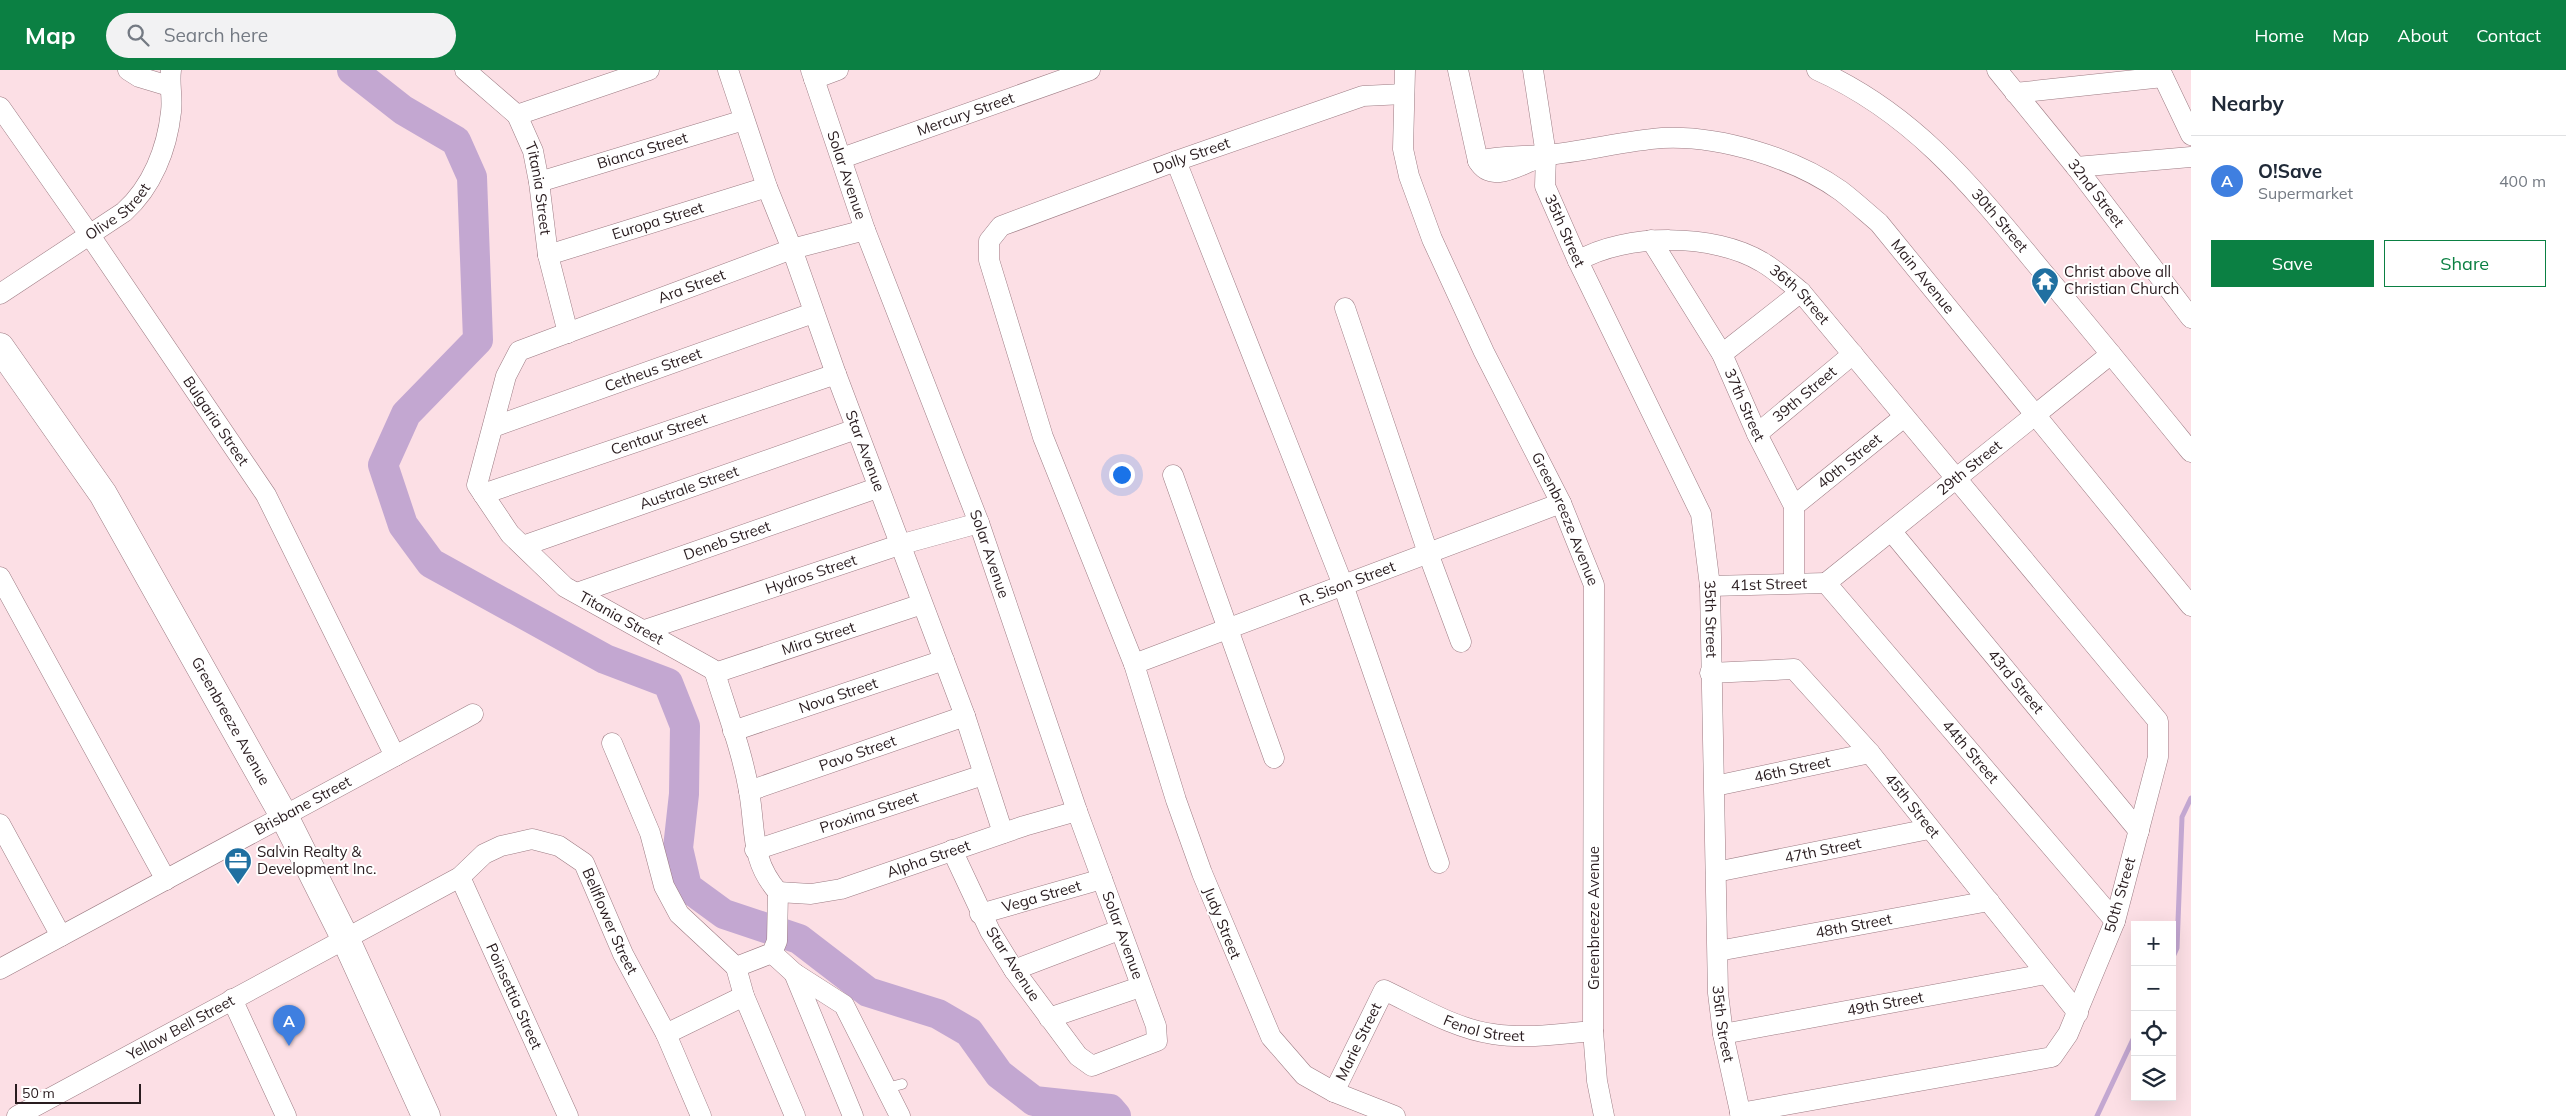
<!DOCTYPE html>
<meta charset="utf-8">
<style>
body{margin:0;font-family:Mulish,sans-serif;background:#f2f2f3;color:#1f2937}
.controls{position:absolute;right:15px;bottom:15px;display:grid;overflow:hidden;border-radius:0px;box-shadow:0 5px 20px #0002}
.controls button{width:45px;height:45px;display:grid;place-items:center;padding:0;border:0;border-bottom:1px solid #e0e1e3;background:#fff;color:#1f2937;font:25px sans-serif}
.scale{position:absolute;left:15px;bottom:12px;width:126px;box-sizing:border-box;padding-left:5px;border:2px solid #291c1f;border-top:0;font-size:14px;line-height:18px;white-space:nowrap;color:#291c1f;-webkit-text-stroke:4px #fff;paint-order:stroke}
.you{position:absolute;left:1121px;top:404px;width:18px;height:18px;margin:-12px;border:4px solid #fff;border-radius:50%;background:#1a73e8;box-shadow:0 0 0 8px #1a73e833}
.badge{display:grid;place-items:center;width:32px;height:32px;border-radius:50%;background:#0b8043;color:#fff;font-size:16px;font-weight:700}
.pin{position:absolute;translate:-50% -41px;filter:drop-shadow(0 1px 2px #0008)}
.pin::after{content:'';position:absolute;top:26px;width:18px;height:15px;background:inherit;clip-path:polygon(0 0,100% 0,50% 100%)}
.list{margin:0;padding:0;list-style:none}
h2{display:flex;justify-content:space-between;align-items:center;height:65px;margin:0;padding:0 20px;font-size:21px}
h2 small{font-size:16px;font-weight:400;color:#747a83}
.list li{display:grid;grid-template-columns:32px 1fr auto;gap:15px;align-items:center;box-sizing:border-box;height:90px;padding:0 20px;border-top:1px solid #e0e1e3}
.list b{display:block;font-size:19px;white-space:nowrap}
.list p{margin:0;font-size:16px;white-space:nowrap;color:#747a83}
.list em{font-size:16px;font-style:normal;color:#747a83}
.actions{display:flex;gap:10px;padding:15px 20px}
.actions a{flex:1;padding:11px 0;border:1px solid #0b8043;border-radius:0px;text-align:center;font-size:18px;color:#0b8043}
.actions .main{background:#0b8043;color:#fff}
.icon{flex:none;width:28px;height:28px;fill:none;stroke:currentColor;stroke-width:2;stroke-linecap:round;stroke-linejoin:round}
.map{position:relative;flex:none;width:2191px;height:1046px;overflow:hidden}
header{display:flex;align-items:center;gap:30px;box-sizing:border-box;height:70px;padding:0 25px;background:#0b8043;color:#fff}
header strong{font-size:24px}
nav{display:flex;gap:28px;margin-inline-start:auto;font-size:18px}
.search{width:350px;height:45px;background:#f2f2f3;display:flex;align-items:center;gap:12px;box-sizing:border-box;padding:0 18px;border-radius:28px;color:#747a83;font-size:19px}
main{display:flex}
aside{flex:1;background:#fff}
.map>svg:first-child{display:block}
</style>
<header>
<strong>Map</strong>
<div class="search"><svg class="icon" aria-label="search" viewBox="0 0 24 24"><circle cx="10" cy="10" r="6"/><path d="M15 15l6 6"/></svg>Search here</div>
<nav><a>Home</a><a>Map</a><a>About</a><a>Contact</a></nav>
</header>
<main>
<div class="map">
<svg width="2191" height="1046" viewBox="0 0 2191 1046">
<rect width="100%" height="100%" fill="#fcdfe5"/>
<g fill="none" stroke-linecap="round" stroke-linejoin="round">
<g stroke="#c3a7d1" stroke-width="5">
<path d="M2172,889L2177,878L2182,747L2191,728"/>
<path d="M2097,1046L2135,965"/>
</g>
<path stroke="#c3a7d1" stroke-width="30" d="M352,0L403,40L456,71L472,107L478,270L406,344L383,395L403,455L431,493L605,589L668,613L685,656L684,724L678,778L687,817L724,844L799,869L868,922L938,944L969,962L999,1004L1034,1031L1110,1039L1116,1046"/>
<g stroke="#9c7b83" stroke-width="11">
<path id="lane" d="M887,1018L902,1014"/>
</g>
<g stroke="#9c7b83" stroke-width="21">
<g id="street">
<path d="M128,0L139,7L169,16"/>
<path id="s1" d="M465,0L517,45L533,81L539,112L548,185L568,263"/>
<path id="s2" d="M728,0L767,117L792,179L836,304L965,646L1003,763"/>
<path id="s3" d="M811,0L865,160L979,453L1077,741L1156,956L1157,971L1092,996L1078,986L1014,900L990,861L952,780"/>
<path id="s4" d="M1405,0L1403,79L1409,106L1432,169L1484,282L1561,433L1594,515L1593,961L1597,1011L1604,1046"/>
<path d="M1458,0L1478,91C1491,113 1516,97 1534,90"/>
<path id="s5" d="M1533,0L1546,85L1545,116L1578,191L1701,444L1710,516L1718,923L1723,964L1741,1046"/>
<path id="s6" d="M1817,0C1918,45 1978,124 2046,206C2095,264 2143,323 2191,382"/>
<path id="s7" d="M1997,0L2076,97L2191,248"/>
<path d="M2160,0L2191,65"/>
<path d="M814,9L838,0"/>
<path d="M2015,23L2163,7"/>
<path id="s8" d="M0,37L89,164L266,425L395,686"/>
<path d="M517,45L649,0"/>
<path id="s9" d="M842,88L1090,0"/>
<path d="M1176,91L1343,515L1439,793"/>
<path id="s10" d="M1478,91C1503,85 1520,87 1545,85C1584,82 1622,71 1662,68C1719,65 1795,88 1841,121C1854,131 1866,142 1879,153L2191,536"/>
<path d="M2076,97L2191,87"/>
<path id="s11" d="M539,112L744,50"/>
<path id="s12" d="M1651,170L1722,284L1757,364L1794,436V513"/>
<path id="s13" d="M548,185L767,117"/>
<path id="s14" d="M1578,191C1625,163 1715,163 1762,192C1776,200 1789,212 1801,222L2158,651V687L2115,851L2068,964L2052,987L1740,1043"/>
<path id="s15" d="M0,224L124,142C152,117 167,79 171,42C173,28 169,15 171,0"/>
<path d="M1345,238L1428,483L1461,572"/>
<path d="M1722,284L1801,222"/>
<path id="s16" d="M493,357L813,243"/>
<path id="s17" d="M1757,364L1853,284"/>
<path d="M1173,405L1274,688"/>
<path id="s18" d="M483,424L836,304"/>
<path id="s19" d="M1794,436L1904,347"/>
<path id="s20" d="M1892,462L2139,761"/>
<path id="s21" d="M523,476L856,359"/>
<path d="M0,507L166,810"/>
<path id="s22" d="M1826,513L2115,851"/>
<path id="s23" d="M1826,513L2111,284"/>
<path id="s24" d="M1710,516L1826,513"/>
<path id="s25" d="M577,523L877,418"/>
<path id="s26" d="M645,560L899,475L979,453"/>
<path id="s27" d="M1134,594L1561,433"/>
<path id="s28" d="M715,603L922,534"/>
<path id="s29" d="M1710,603L1794,599L1870,683L2078,943"/>
<path id="s30" d="M733,661L944,590"/>
<path d="M612,673L650,763L664,816L679,844L736,897L772,883L777,871L778,822"/>
<path id="s31" d="M1715,716L1870,683"/>
<path id="s32" d="M749,721L965,646"/>
<path d="M0,754L61,866"/>
<path id="s33" d="M755,780L983,705"/>
<path id="s34" d="M1716,802L1929,759"/>
<path id="s35" d="M460,807L568,1046"/>
<path id="s36" d="M778,822C750,790 756,761 749,721C742,681 727,642 715,603L712,599L565,517L510,464L477,415L506,306L519,281L792,179L865,160"/>
<path id="s37" d="M778,822L811,824L841,819L1024,756L1077,741"/>
<path id="s38" d="M980,844L1102,809"/>
<path id="s39" d="M1718,881L1989,831"/>
<path d="M772,883L794,903L844,935L900,1046"/>
<path d="M736,897L744,926L795,1046"/>
<path id="s40" d="M0,899L473,644"/>
<path d="M1014,900L1119,860"/>
<path d="M794,903L853,1046"/>
<path d="M232,929L286,1046"/>
<path d="M1049,948L1140,917"/>
<path d="M666,964L744,926"/>
<path id="s41" d="M1723,964L2046,904"/>
<path id="s42" d="M1334,1022L1384,920C1418,936 1455,959 1493,964C1526,969 1560,964 1593,961"/>
<path id="s43" d="M17,1046L460,807L484,784L501,776L532,769L559,776L584,793L623,884L666,964L701,1046"/>
<path id="s44" d="M1395,1046L1334,1022L1304,1005L1271,967L1202,803L1176,730L1134,594L1043,367L989,190V171L1001,156L1176,91L1363,26L1404,24"/>
</g>
</g>
<g stroke="#9c7b83" stroke-width="29">
<g id="secondary">
<path id="s45" d="M0,277L103,424L284,746L346,870L426,1046"/>
</g>
</g>
<use href="#lane" stroke="#fff" stroke-width="10"/>
<use href="#street" stroke="#fff" stroke-width="20"/>
<use href="#secondary" stroke="#fff" stroke-width="28"/>
</g>
<defs>
<g id="temple-pin" transform="scale(1.4375)"><path d="M0 17L-7.5 6A9.5 9.5 0 1 1 7.5 6Z" fill="#2070a1" stroke="#fff"/><path d="M0-6L5-2H3V0L6.5 2.5H4V6H1.5V3h-3V6H-4V2.5H-6.5L-3 0V-2H-5Z" fill="#fff"/></g>
<g id="office-pin" transform="scale(1.4375)"><path d="M0 17L-7.5 6A9.5 9.5 0 1 1 7.5 6Z" fill="#2070a1" stroke="#fff"/><path d="M-6-3h4V-5.5h4V-3h4V5H-6ZM-1-4.5V-3h2v-1.5ZM-6 0V1H6V0Z" fill="#fff"/></g>
</defs>
<g fill-rule="evenodd">
<use href="#temple-pin" x="2045" y="211"/>
<use href="#office-pin" x="238" y="791"/>
</g>
<g text-anchor="middle" stroke-width="4" stroke-linejoin="round" paint-order="stroke">
<g font-size="15" fill="#291c1f" stroke="#fff">
<text dy="5" stroke="none"><textPath href="#s9" startOffset="131">Mercury Street</textPath></text>
<text dy="5" stroke="none"><textPath href="#s11" startOffset="108">Bianca Street</textPath></text>
<text dy="5" stroke="none"><textPath href="#s44" startOffset="1219">Dolly Street</textPath></text>
<text dy="5" stroke="none"><textPath href="#s3" startOffset="111">Solar Avenue</textPath></text>
<text dy="5" stroke="none"><textPath href="#s1" startOffset="146">Titania Street</textPath></text>
<text dy="5" stroke="none"><textPath href="#s7" startOffset="158">32nd Street</textPath></text>
<text dy="5" stroke="none"><textPath href="#s15" startOffset="144">Olive Street</textPath></text>
<text dy="5" stroke="none"><textPath href="#s13" startOffset="115">Europa Street</textPath></text>
<text dy="5" stroke="none"><textPath href="#s6" startOffset="239">30th Street</textPath></text>
<text dy="5" stroke="none"><textPath href="#s5" startOffset="166">35th Street</textPath></text>
<text dy="5" stroke="none"><textPath href="#s10" startOffset="494">Main Avenue</textPath></text>
<text dy="5" stroke="none"><textPath href="#s36" startOffset="864">Ara Street</textPath></text>
<text dy="5" stroke="none"><textPath href="#s14" startOffset="241">36th Street</textPath></text>
<text dy="5" stroke="none"><textPath href="#s16" startOffset="170">Cetheus Street</textPath></text>
<text dy="5" stroke="none"><textPath href="#s17" startOffset="62">39th Street</textPath></text>
<text dy="5" stroke="none"><textPath href="#s12" startOffset="190">37th Street</textPath></text>
<text dy="5" stroke="none"><textPath href="#s8" startOffset="381">Bulgaria Street</textPath></text>
<text dy="5" stroke="none"><textPath href="#s18" startOffset="186">Centaur Street</textPath></text>
<text dy="5" stroke="none"><textPath href="#s2" startOffset="405">Star Avenue</textPath></text>
<text dy="5" stroke="none"><textPath href="#s19" startOffset="71">40th Street</textPath></text>
<text dy="5" stroke="none"><textPath href="#s23" startOffset="184">29th Street</textPath></text>
<text dy="5" stroke="none"><textPath href="#s21" startOffset="176">Australe Street</textPath></text>
<text dy="5" stroke="none"><textPath href="#s4" startOffset="484">Greenbreeze Avenue</textPath></text>
<text dy="5" stroke="none"><textPath href="#s25" startOffset="159">Deneb Street</textPath></text>
<text dy="5" stroke="none"><textPath href="#s3" startOffset="516">Solar Avenue</textPath></text>
<text dy="5" stroke="none"><textPath href="#s26" startOffset="175">Hydros Street</textPath></text>
<text dy="5" stroke="none"><textPath href="#s27" startOffset="228">R. Sison Street</textPath></text>
<text dy="5" stroke="none"><textPath href="#s24" startOffset="59">41st Street</textPath></text>
<text transform="translate(621 548) rotate(29)" y="5">Titania Street</text>
<text dy="5" stroke="none"><textPath href="#s5" startOffset="586">35th Street</textPath></text>
<text dy="5" stroke="none"><textPath href="#s28" startOffset="109">Mira Street</textPath></text>
<text dy="5" stroke="none"><textPath href="#s20" startOffset="194">43rd Street</textPath></text>
<text dy="5" stroke="none"><textPath href="#s30" startOffset="111">Nova Street</textPath></text>
<text dy="5" stroke="none"><textPath href="#s45" startOffset="440">Greenbreeze Avenue</textPath></text>
<text dy="5" stroke="none"><textPath href="#s22" startOffset="222">44th Street</textPath></text>
<text dy="5" stroke="none"><textPath href="#s32" startOffset="115">Pavo Street</textPath></text>
<text dy="5" stroke="none"><textPath href="#s31" startOffset="79">46th Street</textPath></text>
<text dy="5" stroke="none"><textPath href="#s40" startOffset="344">Brisbane Street</textPath></text>
<text dy="5" stroke="none"><textPath href="#s29" startOffset="265">45th Street</textPath></text>
<text dy="5" stroke="none"><textPath href="#s33" startOffset="120">Proxima Street</textPath></text>
<text dy="5" stroke="none"><textPath href="#s34" startOffset="109">47th Street</textPath></text>
<text dy="5" stroke="none"><textPath href="#s37" startOffset="156">Alpha Street</textPath></text>
<text transform="translate(2120 825) rotate(-74)" y="5">50th Street</text>
<text dy="5" stroke="none"><textPath href="#s38" startOffset="64">Vega Street</textPath></text>
<text transform="translate(1594 848) rotate(-90)" y="5">Greenbreeze Avenue</text>
<text dy="5" stroke="none"><textPath href="#s43" startOffset="709">Bellflower Street</textPath></text>
<text transform="translate(1222 853) rotate(68)" y="5">Judy Street</text>
<text dy="5" stroke="none"><textPath href="#s39" startOffset="138">48th Street</textPath></text>
<text dy="5" stroke="none"><textPath href="#s3" startOffset="920">Solar Avenue</textPath></text>
<text transform="translate(1013 894) rotate(57)" y="5">Star Avenue</text>
<text dy="5" stroke="none"><textPath href="#s35" startOffset="131">Poinsettia Street</textPath></text>
<text dy="5" stroke="none"><textPath href="#s41" startOffset="165">49th Street</textPath></text>
<text dy="5" stroke="none"><textPath href="#s5" startOffset="991">35th Street</textPath></text>
<text dy="5" stroke="none"><textPath href="#s42" startOffset="222">Fenol Street</textPath></text>
<text dy="5" stroke="none"><textPath href="#s43" startOffset="186">Yellow Bell Street</textPath></text>
<text dy="5" stroke="none"><textPath href="#s42" startOffset="56">Marie Street</textPath></text>
</g>
<g font-size="15" fill="#291c1f" stroke="#fff" text-anchor="start">
<text x="2064" y="207">Christ above all<tspan x="2064" dy="17">Christian Church</tspan></text>
<text x="257" y="787">Salvin Realty &amp;<tspan x="257" dy="17">Development Inc.</tspan></text>
</g>
</g>
</svg>
<div class="controls">
<button>+</button>
<button>−</button>
<button><svg class="icon" aria-label="locate" viewBox="0 0 24 24"><circle cx="12" cy="12" r="6"/><path d="M12 2v4M12 18v4M2 12h4M18 12h4"/></svg></button>
<button><svg class="icon" aria-label="layers" viewBox="0 0 24 24"><path d="M12 4l9 5-9 5-9-5zM3 14l9 5 9-5"/></svg></button>
</div>
<div class="scale">50 m</div>
<div class="you"></div>
<div class="pin badge" style="left:289px;top:976px;background:#3f7fe0">A</div>
</div>
<aside>
<h2>Nearby<small></small></h2>
<ul class="list">
<li><span class="badge" style="background:#3f7fe0">A</span><div><b>O!Save</b><p>Supermarket</p></div><em>400 m</em></li>
</ul>
<div class="actions"><a class="main">Save</a><a>Share</a></div>
</aside>
</main>
